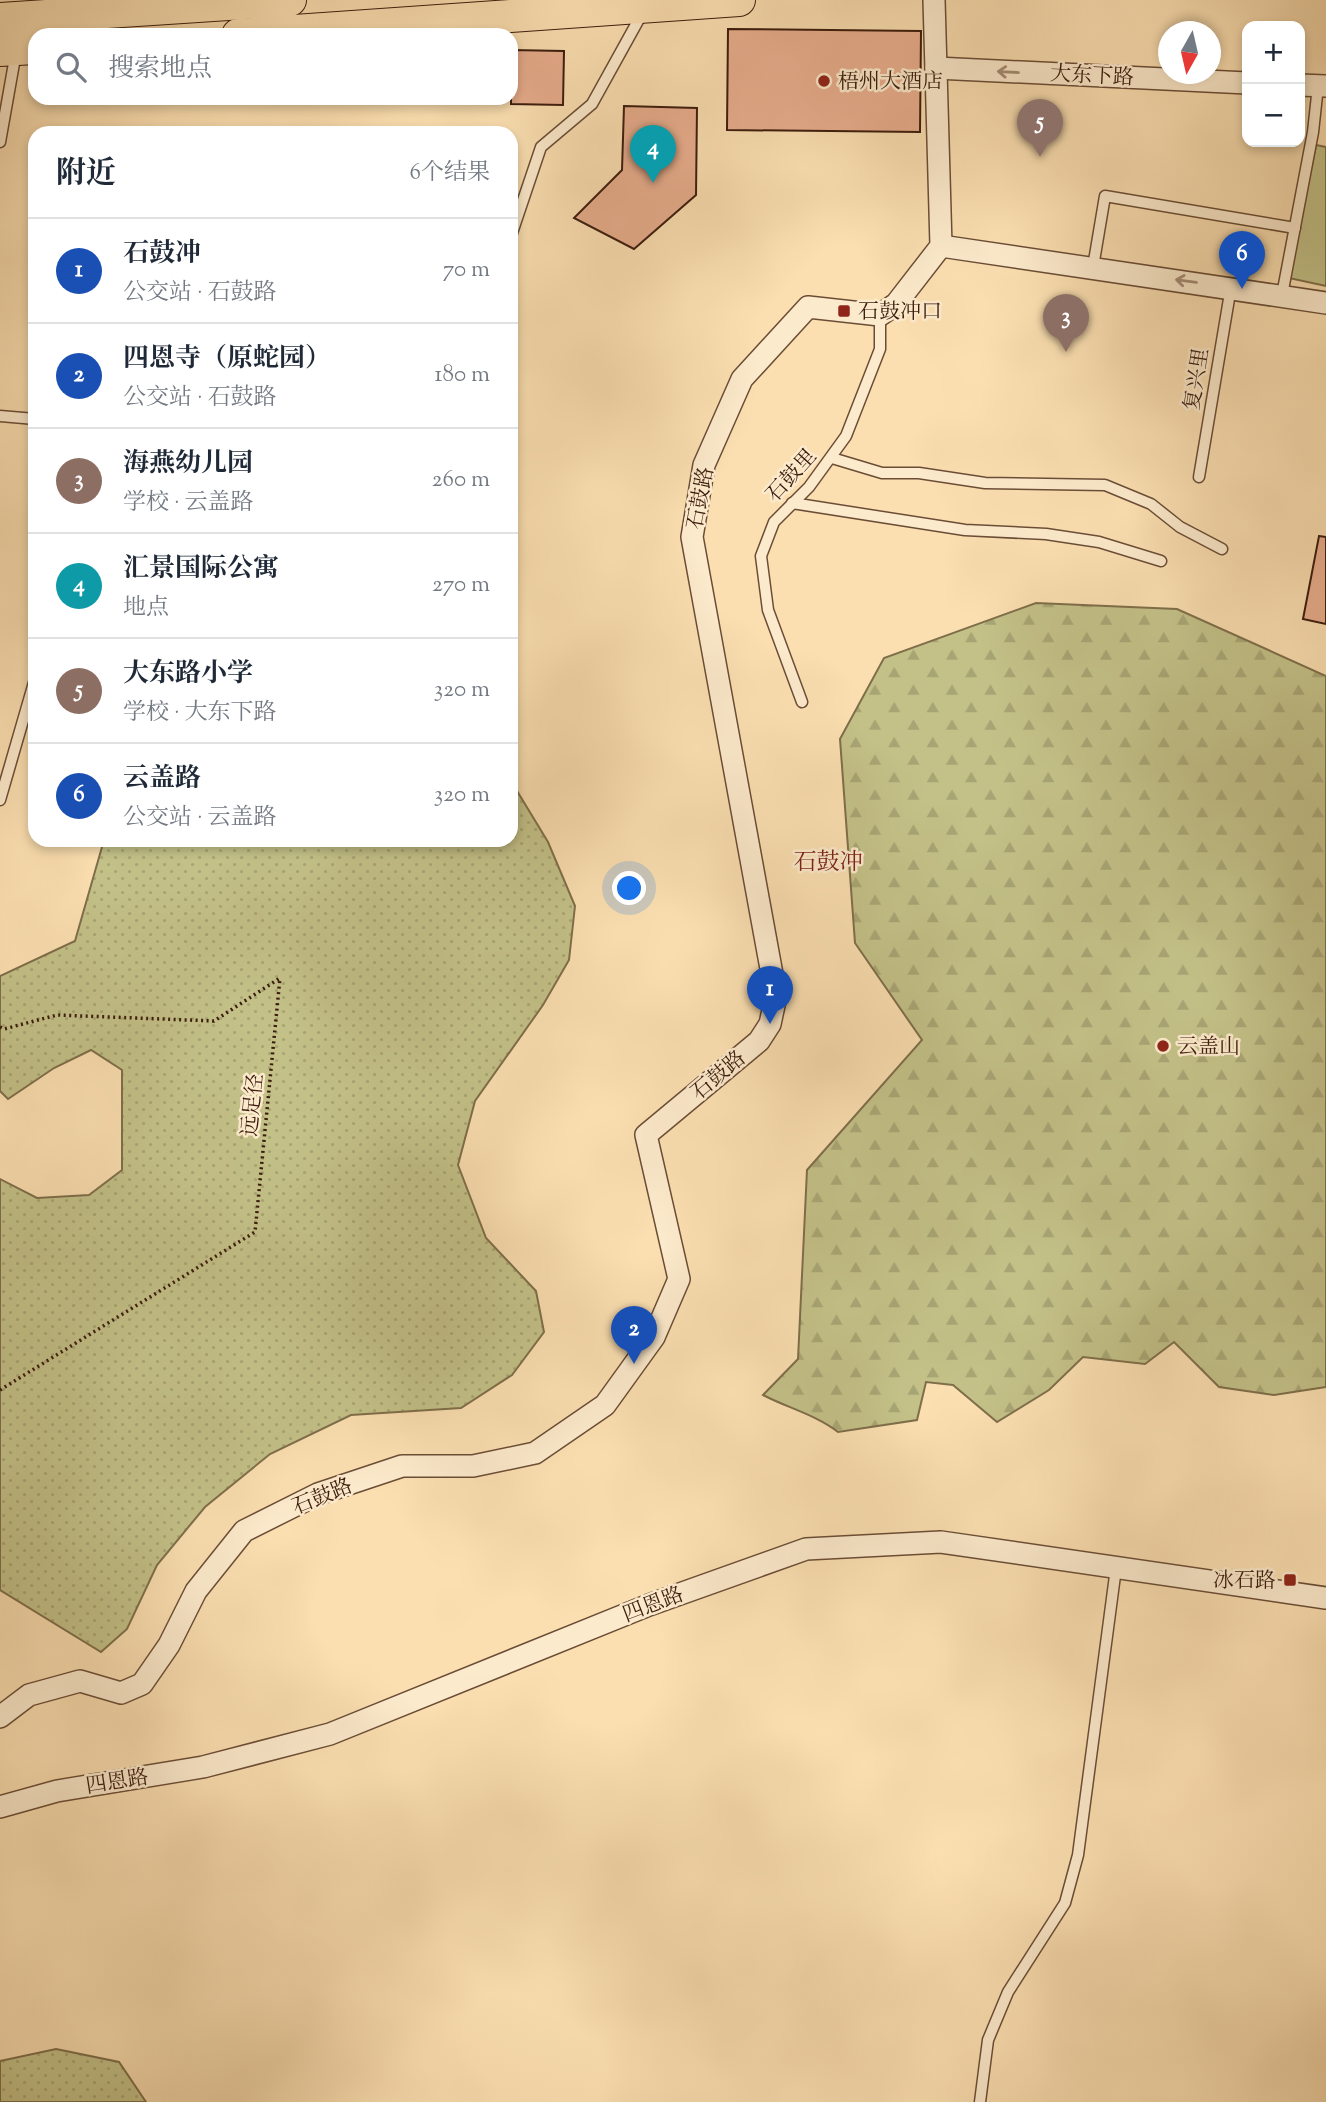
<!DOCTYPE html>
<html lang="zh">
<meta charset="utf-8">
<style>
body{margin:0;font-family:"Sorts Mill Goudy","Noto Serif SC",serif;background:#f2f2f3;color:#1f2937}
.controls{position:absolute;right:21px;top:21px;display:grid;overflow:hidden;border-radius:14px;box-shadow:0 4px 10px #0003}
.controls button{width:63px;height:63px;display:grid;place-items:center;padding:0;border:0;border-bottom:2px solid #e0e1e3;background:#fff;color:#1f2937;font:35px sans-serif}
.compass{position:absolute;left:1158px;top:21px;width:63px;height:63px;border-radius:50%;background:#fff;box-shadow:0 4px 10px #0003;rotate:188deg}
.you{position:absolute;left:630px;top:889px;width:24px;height:24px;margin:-18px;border:5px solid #fff;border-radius:50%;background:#1a73e8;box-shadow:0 0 0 10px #1a73e833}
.badge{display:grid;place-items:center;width:46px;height:46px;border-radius:50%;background:#d93025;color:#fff;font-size:23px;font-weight:700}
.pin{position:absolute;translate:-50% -58px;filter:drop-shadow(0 2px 4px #0008)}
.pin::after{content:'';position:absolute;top:37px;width:24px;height:21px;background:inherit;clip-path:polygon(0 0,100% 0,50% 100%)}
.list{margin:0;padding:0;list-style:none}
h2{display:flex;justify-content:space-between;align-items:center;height:91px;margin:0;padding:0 28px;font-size:30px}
h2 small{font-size:23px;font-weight:400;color:#747a83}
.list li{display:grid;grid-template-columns:46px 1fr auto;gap:21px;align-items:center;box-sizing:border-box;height:105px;padding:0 28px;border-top:2px solid #e0e1e3}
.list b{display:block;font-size:26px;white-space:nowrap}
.list p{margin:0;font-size:23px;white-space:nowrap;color:#747a83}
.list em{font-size:23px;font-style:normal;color:#747a83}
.icon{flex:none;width:38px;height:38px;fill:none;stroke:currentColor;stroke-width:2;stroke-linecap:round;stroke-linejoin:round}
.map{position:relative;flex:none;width:1326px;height:2102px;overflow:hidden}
.search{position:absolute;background:#fff;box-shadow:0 4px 10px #0003;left:28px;top:28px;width:490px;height:77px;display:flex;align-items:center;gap:18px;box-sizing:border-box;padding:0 24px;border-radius:21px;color:#747a83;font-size:26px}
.panel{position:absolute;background:#fff;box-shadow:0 4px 10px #0003;left:28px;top:126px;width:490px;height:721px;border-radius:21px}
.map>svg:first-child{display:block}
</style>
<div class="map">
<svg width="1326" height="2102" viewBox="0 0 1326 2102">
<defs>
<pattern id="forest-firs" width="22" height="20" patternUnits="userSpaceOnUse" patternTransform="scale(1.75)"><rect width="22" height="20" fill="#c3c188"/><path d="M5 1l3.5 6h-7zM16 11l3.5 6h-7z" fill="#a8a574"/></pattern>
<pattern id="park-dots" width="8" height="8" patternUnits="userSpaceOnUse" patternTransform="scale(1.75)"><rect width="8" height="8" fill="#c3c188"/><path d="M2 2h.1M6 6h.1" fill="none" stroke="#a8a574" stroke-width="1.8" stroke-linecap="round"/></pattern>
</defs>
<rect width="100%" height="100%" fill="#fbdfb1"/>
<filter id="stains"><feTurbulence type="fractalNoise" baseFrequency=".00286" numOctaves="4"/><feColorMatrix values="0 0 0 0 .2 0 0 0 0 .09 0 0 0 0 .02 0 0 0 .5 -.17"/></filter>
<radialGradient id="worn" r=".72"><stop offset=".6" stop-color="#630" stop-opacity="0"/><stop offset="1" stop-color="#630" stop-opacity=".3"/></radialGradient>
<path fill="#c3c188" stroke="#7f6e4a" stroke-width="2" d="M1316,145L1326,147V286L1289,278Z"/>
<path fill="url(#forest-firs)" stroke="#7f6e4a" stroke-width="2" d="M1036,603L1177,609L1326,676V1387L1274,1395L1219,1387L1174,1342L1145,1364L1083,1357L1049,1390L997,1422L953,1385L926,1382L917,1420L838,1432C816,1415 788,1408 763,1395L798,1359L807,1170L922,1040L855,943L840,739L884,658Z"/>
<g fill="url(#park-dots)" stroke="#7f6e4a" stroke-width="2">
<path d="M511,781L548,842L575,906L569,960L543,1005L475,1101L458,1165L486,1238L536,1291L544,1332L512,1375L461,1408L351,1415L270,1454L205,1507L157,1565L127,1629L101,1652L0,1590V1179L37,1198L89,1195L122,1170V1070L91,1050L54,1068L8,1099L0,1091V976L75,941L104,840H511Z"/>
<path d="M56,2049L119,2062L146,2102H0V2061Z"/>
</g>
<g fill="#e8ad8d" stroke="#3b1c0d" stroke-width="2">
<path d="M728,29L921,31L920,132L727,130Z"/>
<path d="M511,50L564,51L563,105L511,104Z"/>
<path d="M624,106L697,108L696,195L634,249L574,218L622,170Z"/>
<path d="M1319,536L1326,537V624L1303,619Z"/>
</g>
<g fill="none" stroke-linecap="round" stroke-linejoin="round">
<g stroke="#6b4d36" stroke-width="13">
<g id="service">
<path d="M271,133H283"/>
<path d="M0,142L16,52"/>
<path d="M511,236L541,147L592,104L644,10"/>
<path d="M1093,267L1105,196L1295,228"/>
<path d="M1282,295L1313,132L1318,86"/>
<path d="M0,416L35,419"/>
<path d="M832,458L882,473H919L985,483L1105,485L1151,504L1180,527L1222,549"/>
<path d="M1199,477L1231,287"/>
<path d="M792,503L965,530L1046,534L1099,542L1161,561"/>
<path d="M802,702L768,610L761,556L774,522L809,487L846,436L880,349V315"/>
<path d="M0,800L35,679"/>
<path d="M980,2102L988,2040L1008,1992L1065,1903L1078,1855L1116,1568"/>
</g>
</g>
<g stroke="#6b4d36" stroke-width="24">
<g id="minor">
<path d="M936,68L1247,83"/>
<path d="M1300,85L1326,86"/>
<path d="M941,246L1326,303"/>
<path d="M0,1717L29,1695L80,1681L121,1693L142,1684L169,1645L196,1591L244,1531L318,1494L402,1466H473L535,1453L605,1405L654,1337L679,1279L646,1135L759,1041L770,1024L776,996L692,537L704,465L742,379L808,307L880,315L896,304L941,246L934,0"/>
<path d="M0,1807L57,1791L203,1767L330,1734L649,1605L806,1549L941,1542L1326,1598"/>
</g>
</g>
<g stroke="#3b1c0d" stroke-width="34">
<g id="primary">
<path d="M0,19L290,0"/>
<path d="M238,35L739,0"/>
<path d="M0,50L35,48"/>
</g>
</g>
<g stroke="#3b1c0d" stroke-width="3.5" stroke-dasharray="2 3.5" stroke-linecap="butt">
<path d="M0,1027L4,1029L57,1015L214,1021L280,978"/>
<path d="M0,1390L255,1232L280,978"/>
</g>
<use href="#service" stroke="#fceacc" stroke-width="10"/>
<use href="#minor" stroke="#fceacc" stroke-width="21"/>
<use href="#primary" stroke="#fbdfb1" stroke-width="32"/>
</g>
<defs><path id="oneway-shaft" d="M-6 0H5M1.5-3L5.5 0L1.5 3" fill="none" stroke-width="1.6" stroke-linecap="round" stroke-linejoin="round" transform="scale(1.75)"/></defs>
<g stroke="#a58d76">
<use href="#oneway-shaft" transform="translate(1008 72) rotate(-177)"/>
<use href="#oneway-shaft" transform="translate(1186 281) rotate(-172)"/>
</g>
<g fill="#8f2418" stroke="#fceacc" stroke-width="2.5">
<circle cx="824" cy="81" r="7"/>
<rect x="837" y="304" width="14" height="14" rx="3.5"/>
<circle cx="1163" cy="1046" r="7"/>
<rect x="1283" y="1573" width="14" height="14" rx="3.5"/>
</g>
<g text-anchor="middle" stroke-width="5" stroke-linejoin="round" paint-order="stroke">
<g font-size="21" fill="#3b1c0d" stroke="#fceacc">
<text transform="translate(1092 75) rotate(3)" y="7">大东下路</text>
<text transform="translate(1196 379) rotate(-81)" y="7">复兴里</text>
<text transform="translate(791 475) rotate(-48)" y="7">石鼓里</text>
<text transform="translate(700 498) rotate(-79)" y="7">石鼓路</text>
<text transform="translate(718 1075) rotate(-40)" y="7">石鼓路</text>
<text transform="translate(252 1105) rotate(-84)" y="7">远足径</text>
<text transform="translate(322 1496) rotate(-22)" y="7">石鼓路</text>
<text transform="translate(653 1604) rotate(-21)" y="7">四恩路</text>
<text transform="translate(117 1781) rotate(-9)" y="7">四恩路</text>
</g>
<g font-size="21" fill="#3b1c0d" stroke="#fceacc" text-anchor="start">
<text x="838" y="88">梧州大酒店</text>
<text x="858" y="318">石鼓冲口</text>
<text x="1177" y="1053">云盖山</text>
<text x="1276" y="1587" text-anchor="end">冰石路</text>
</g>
<g font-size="23" fill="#7a1f14" stroke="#fceacc">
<text x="828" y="869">石鼓冲</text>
</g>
</g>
<rect width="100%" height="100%" filter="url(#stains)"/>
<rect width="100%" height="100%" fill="url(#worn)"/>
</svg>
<div class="controls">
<button>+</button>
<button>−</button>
</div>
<svg class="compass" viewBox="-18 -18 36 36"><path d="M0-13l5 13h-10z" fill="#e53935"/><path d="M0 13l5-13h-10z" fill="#747a83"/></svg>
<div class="you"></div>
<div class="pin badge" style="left:770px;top:1024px;background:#1a4fb4">1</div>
<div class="pin badge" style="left:634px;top:1364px;background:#1a4fb4">2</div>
<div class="pin badge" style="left:1066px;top:352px;background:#8d6e63">3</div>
<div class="pin badge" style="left:653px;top:183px;background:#0f9aa8">4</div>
<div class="pin badge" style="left:1040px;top:157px;background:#8d6e63">5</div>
<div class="pin badge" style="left:1242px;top:289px;background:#1a4fb4">6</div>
<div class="search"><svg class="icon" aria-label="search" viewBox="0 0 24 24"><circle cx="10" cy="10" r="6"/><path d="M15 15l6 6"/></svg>搜索地点</div>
<section class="panel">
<h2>附近<small>6个结果</small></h2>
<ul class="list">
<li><span class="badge" style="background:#1a4fb4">1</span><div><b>石鼓冲</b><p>公交站 · 石鼓路</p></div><em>70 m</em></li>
<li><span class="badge" style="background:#1a4fb4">2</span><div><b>四恩寺（原蛇园）</b><p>公交站 · 石鼓路</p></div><em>180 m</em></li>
<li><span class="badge" style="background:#8d6e63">3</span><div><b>海燕幼儿园</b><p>学校 · 云盖路</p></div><em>260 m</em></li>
<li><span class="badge" style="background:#0f9aa8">4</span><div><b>汇景国际公寓</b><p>地点</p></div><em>270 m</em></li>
<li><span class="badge" style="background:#8d6e63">5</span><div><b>大东路小学</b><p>学校 · 大东下路</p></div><em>320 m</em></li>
<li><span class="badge" style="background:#1a4fb4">6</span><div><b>云盖路</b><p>公交站 · 云盖路</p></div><em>320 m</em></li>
</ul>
</section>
</div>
